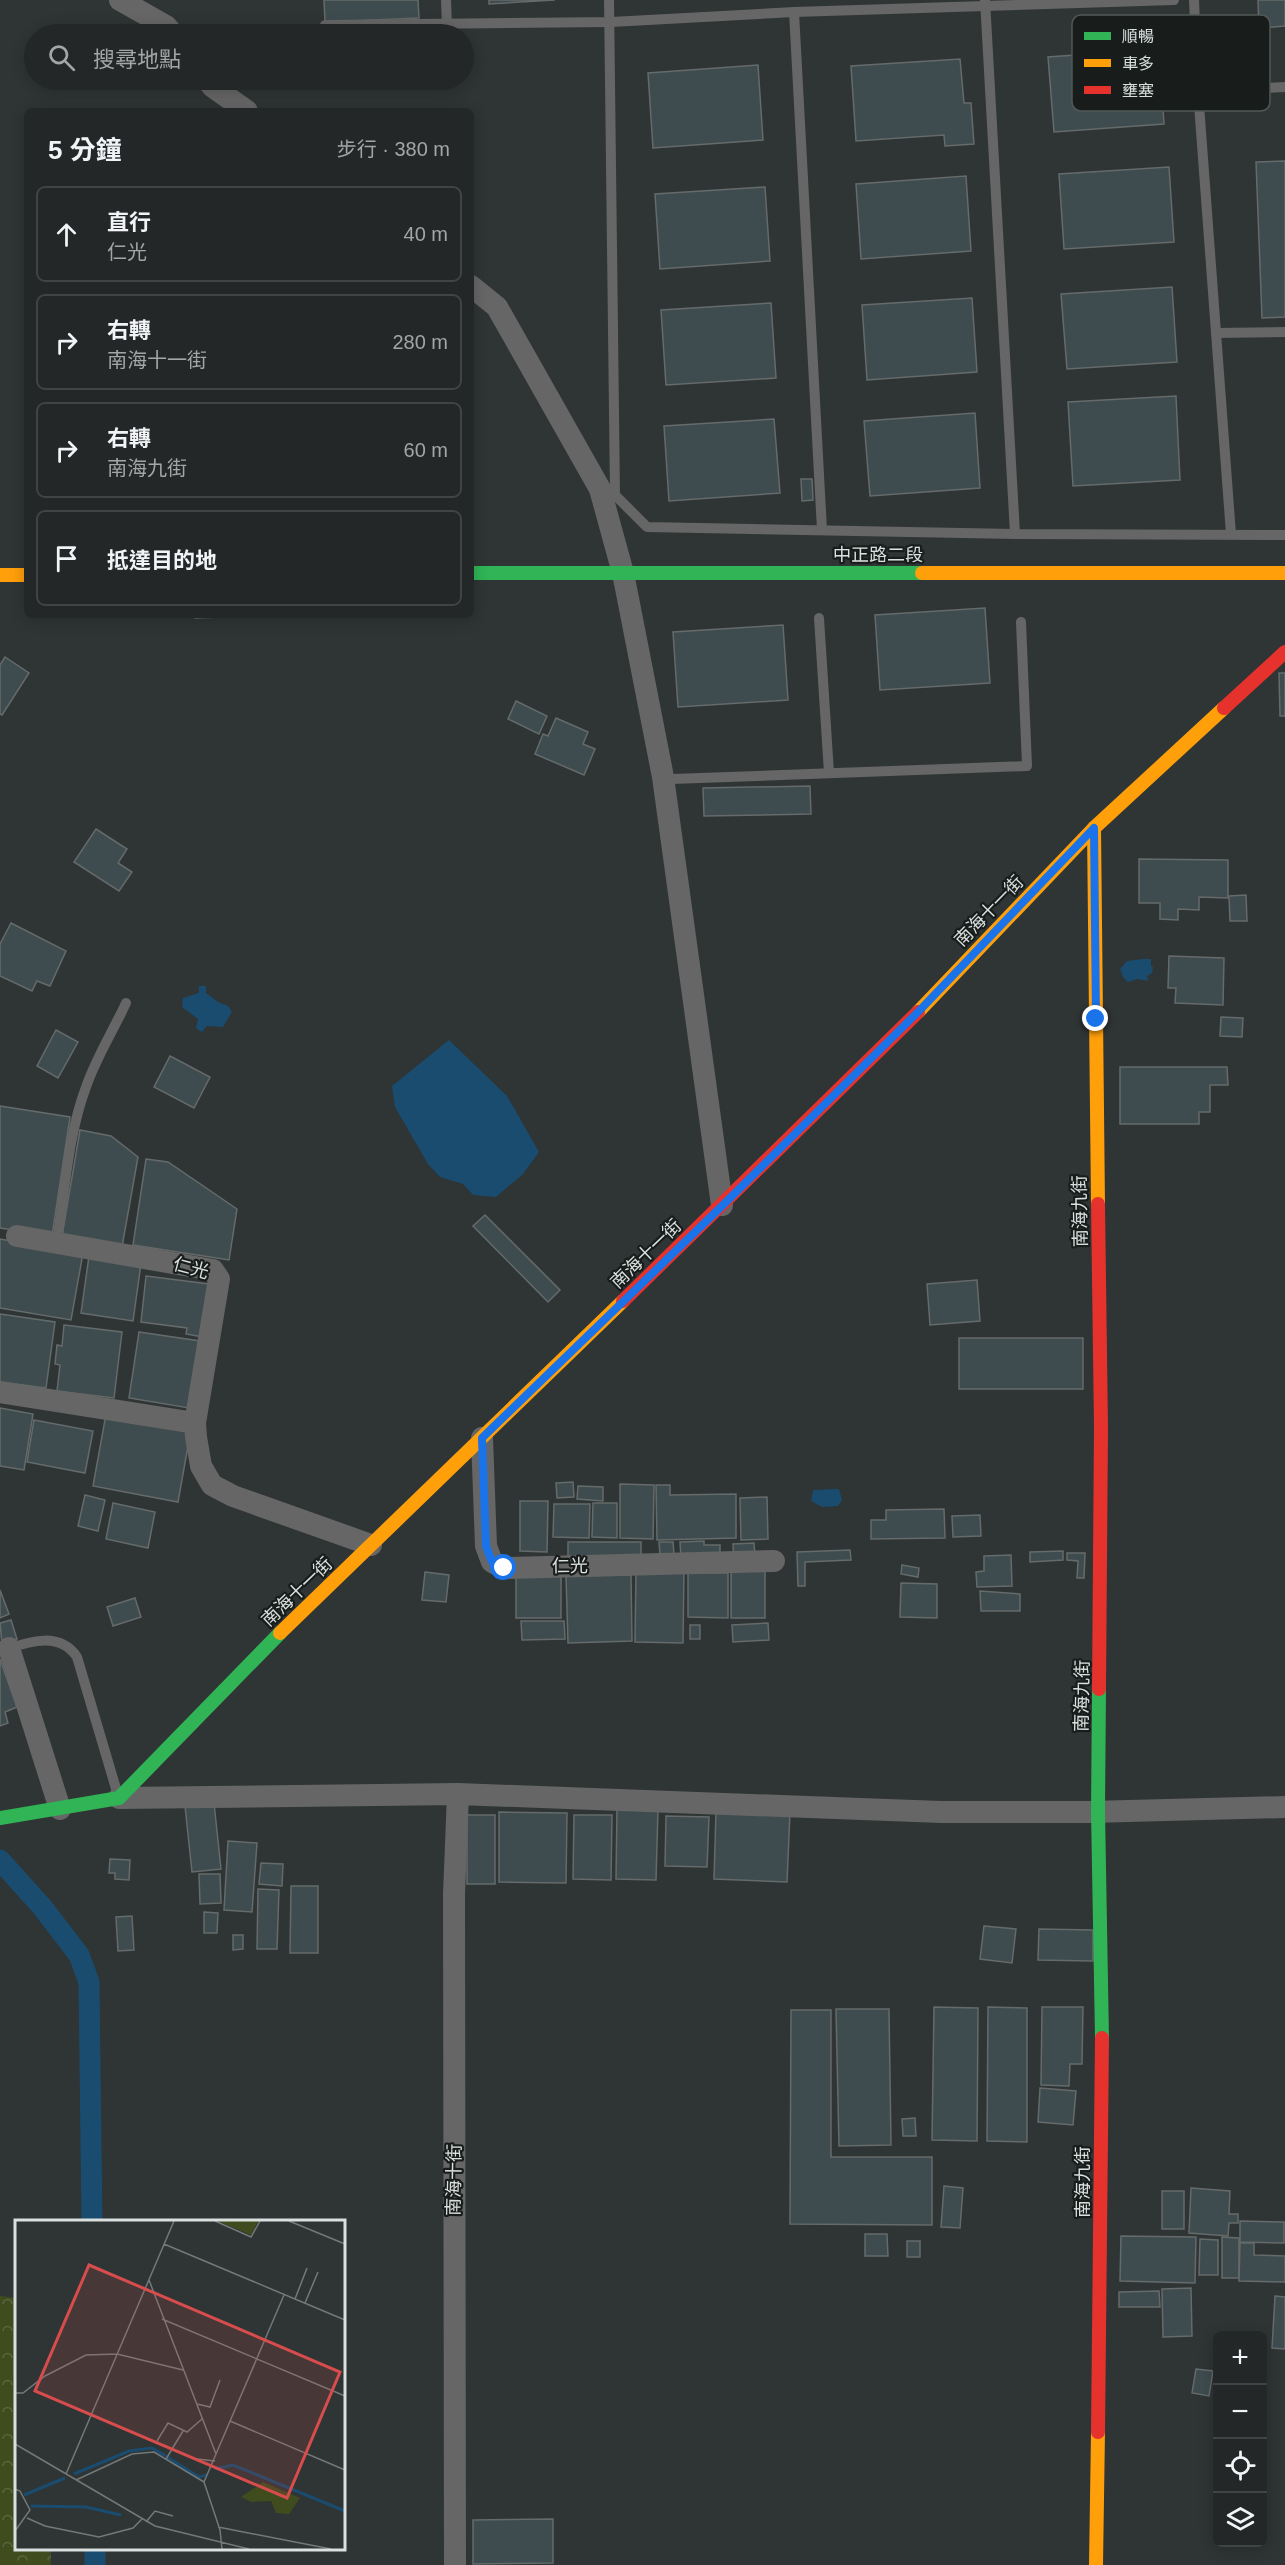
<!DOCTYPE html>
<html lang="zh-TW">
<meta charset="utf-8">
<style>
body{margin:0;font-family:Helvetica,"Noto Sans TC",sans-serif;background:#2f3333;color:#f1f3f6}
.controls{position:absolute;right:18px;bottom:18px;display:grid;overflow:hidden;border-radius:9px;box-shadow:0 3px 15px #0003}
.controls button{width:54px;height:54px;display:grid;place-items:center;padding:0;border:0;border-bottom:2px solid #404444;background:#232727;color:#f1f3f6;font:30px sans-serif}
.stop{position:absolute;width:18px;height:18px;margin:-14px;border:4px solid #1a73e8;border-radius:50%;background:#fff}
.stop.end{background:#1a73e8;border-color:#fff;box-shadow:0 2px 6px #0008}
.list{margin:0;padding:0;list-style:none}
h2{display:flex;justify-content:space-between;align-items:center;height:78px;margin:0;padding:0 24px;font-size:26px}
h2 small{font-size:20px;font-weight:400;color:#a3a5a7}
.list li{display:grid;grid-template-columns:39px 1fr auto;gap:18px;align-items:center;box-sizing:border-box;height:96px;margin:0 12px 12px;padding:0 12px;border:2px solid #404444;border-radius:9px}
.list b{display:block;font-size:22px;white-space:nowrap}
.list p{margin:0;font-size:20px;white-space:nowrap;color:#a3a5a7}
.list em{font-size:20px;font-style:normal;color:#a3a5a7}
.icon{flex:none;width:33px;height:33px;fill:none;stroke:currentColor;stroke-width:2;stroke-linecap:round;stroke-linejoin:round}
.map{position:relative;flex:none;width:1285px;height:2565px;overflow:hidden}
.search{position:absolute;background:#232727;box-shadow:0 3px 15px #0003;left:24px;top:24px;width:450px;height:66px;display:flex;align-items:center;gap:15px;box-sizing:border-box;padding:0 21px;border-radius:33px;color:#a3a5a7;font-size:22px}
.panel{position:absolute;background:#232727;box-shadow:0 3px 15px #0003;left:24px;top:108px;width:450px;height:510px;border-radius:9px}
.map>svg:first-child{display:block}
</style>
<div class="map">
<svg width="1285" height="2565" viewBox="0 0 1285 2565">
<defs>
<pattern id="forest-crowns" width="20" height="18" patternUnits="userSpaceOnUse" patternTransform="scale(1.5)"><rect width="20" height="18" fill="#404c1e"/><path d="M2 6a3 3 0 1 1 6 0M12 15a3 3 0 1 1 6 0" fill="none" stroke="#5b663e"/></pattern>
</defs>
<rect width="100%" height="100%" fill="#2f3434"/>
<path fill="url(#forest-crowns)" d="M0,2296L16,2298V2548L51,2549V2565H0Z"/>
<g fill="#1a4c70">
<path d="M1143,959H1151V966L1153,967L1152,973L1147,976L1148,981L1137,979L1128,982L1123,977L1120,969L1127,961Z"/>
<path d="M199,986H206V993L218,1002L228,1006L232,1012L223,1027L207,1026L202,1032L196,1028L198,1019L182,1007L183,998L199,993Z"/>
<path d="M449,1040L507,1096L539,1152L523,1174L496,1197L473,1195L463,1184L440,1177L428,1164L395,1107L392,1086Z"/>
<path d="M839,1489L842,1500L838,1506L822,1507L811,1501L813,1490Z"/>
</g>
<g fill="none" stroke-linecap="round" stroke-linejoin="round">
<g stroke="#1a4c70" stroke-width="21">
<path d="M0,1860L43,1908L79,1955L89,1982L92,2222"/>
<path d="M95,2548V2565"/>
</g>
</g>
<g fill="#3e4c4f" stroke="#656a6a" stroke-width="1.5">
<path d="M324,0H418L419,18L325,22Z"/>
<path d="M489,0H555L489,4Z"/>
<path d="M1258,0H1285V26L1259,28Z"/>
<path d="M1159,49L1164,124L1054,132L1048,57Z"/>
<path d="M960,59L964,103H971L974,144L945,146L944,135L856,141L851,66Z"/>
<path d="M758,65L763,140L653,148L648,73Z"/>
<path d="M1285,161V317L1262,318L1256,162Z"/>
<path d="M1169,167L1174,242L1064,249L1059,174Z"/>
<path d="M966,176L971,251L861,259L856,184Z"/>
<path d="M765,187L770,261L660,269L655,194Z"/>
<path d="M1172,287L1177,362L1067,369L1061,294Z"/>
<path d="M972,298L977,372L867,380L862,305Z"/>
<path d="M771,303L776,378L666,385L661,310Z"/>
<path d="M1176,396L1180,480L1073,486L1068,402Z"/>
<path d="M975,413L980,488L870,496L864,421Z"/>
<path d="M774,419L780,493L669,501L664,426Z"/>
<path d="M801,479H812L813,500L802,501Z"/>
<path d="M985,608L990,683L880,690L875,615Z"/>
<path d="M195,615H222V617L195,618Z"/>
<path d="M783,625L788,700L678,707L673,632Z"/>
<path d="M5,657L29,673L2,715L0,714V665Z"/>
<path d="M1279,673H1285V716H1280Z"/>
<path d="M516,701L547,716L539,734L508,719Z"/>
<path d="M556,718L588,732L583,744L595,749L584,775L535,754L543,734L548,736Z"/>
<path d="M810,786L811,814L704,816L703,788Z"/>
<path d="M96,829L127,849L118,863L132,872L119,891L74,862Z"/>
<path d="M1139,859L1228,860V898L1199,897V910L1178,909V920L1160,919V903H1139Z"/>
<path d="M1246,895L1247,921H1230L1229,896Z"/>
<path d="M11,923L66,951L50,986L37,981L32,991L0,976V944Z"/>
<path d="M1169,956L1224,958L1223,1005L1175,1003L1176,988H1168Z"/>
<path d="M1221,1017L1243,1018L1242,1037L1220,1036Z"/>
<path d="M56,1030L78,1042L58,1078L37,1066Z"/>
<path d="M170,1056L210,1077L194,1108L154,1087Z"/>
<path d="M1120,1067H1227L1228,1085H1210V1112H1199V1124H1120Z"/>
<path d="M0,1106L70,1117L52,1236L0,1228Z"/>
<path d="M80,1130L111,1136L138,1157L122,1247L62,1236Z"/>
<path d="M146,1159L168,1162L237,1209L229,1260L133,1245Z"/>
<path d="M485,1215L560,1290L548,1302L473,1226Z"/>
<path d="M0,1239L83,1253L71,1320L0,1308Z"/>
<path d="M89,1256L141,1264L133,1321L81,1313Z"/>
<path d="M146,1276L209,1284L203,1337L186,1334L187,1328L141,1322Z"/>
<path d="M977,1280L980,1321L930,1325L927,1284Z"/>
<path d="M0,1314L55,1322L46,1388L0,1382Z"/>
<path d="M64,1325L122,1332L114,1398L57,1391L60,1365L55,1364L57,1345L62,1346Z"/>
<path d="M139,1332L200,1341L189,1408L129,1398Z"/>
<rect x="959" y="1338" width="124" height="51"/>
<path d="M0,1408L33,1414L24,1470L0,1466Z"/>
<path d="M106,1414L191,1429L178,1502L93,1486Z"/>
<path d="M34,1420L93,1431L85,1473L27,1462Z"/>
<path d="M573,1482L574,1497L557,1498L556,1483Z"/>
<path d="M620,1484L654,1485L653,1539L620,1538Z"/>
<path d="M656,1485H670V1495L736,1494V1538L657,1540Z"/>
<path d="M578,1486L603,1487V1501L577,1499Z"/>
<path d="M85,1495L105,1500L98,1531L78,1526Z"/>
<path d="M767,1497L768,1539L741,1540L740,1498Z"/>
<path d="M520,1501H548L547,1552L520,1551Z"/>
<path d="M113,1503L155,1512L148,1548L106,1539Z"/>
<path d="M593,1503H617V1538L592,1537Z"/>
<path d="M554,1504H590L589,1538L553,1537Z"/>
<path d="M944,1509L945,1538L871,1539V1520H886V1510Z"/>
<path d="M980,1515L981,1536L953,1537L952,1516Z"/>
<path d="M704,1541V1545H720V1557L681,1558L680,1542Z"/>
<rect x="568" y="1542" width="73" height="16"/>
<path d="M659,1542H673L674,1554L660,1555Z"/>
<path d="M754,1543L755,1555L734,1561L733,1544Z"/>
<path d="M850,1550L851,1560L805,1562V1586H798L797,1552Z"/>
<path d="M1063,1551V1560L1030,1562V1552Z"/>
<path d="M1067,1553H1085L1084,1578H1077L1078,1561L1067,1560Z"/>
<path d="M1011,1555L1012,1586L977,1587L976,1572L984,1571V1556Z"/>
<path d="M902,1565L919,1568L918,1577L901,1574Z"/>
<path d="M636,1571L684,1572L683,1643L635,1642Z"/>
<rect x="731" y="1571" width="34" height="47"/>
<path d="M425,1572L449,1575L446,1602L422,1600Z"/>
<path d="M688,1573H728V1618L688,1617Z"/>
<rect x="516" y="1575" width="45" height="43"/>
<path d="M631,1575L632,1641L568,1643L566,1576Z"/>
<path d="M901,1583L937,1584V1618L900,1617Z"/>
<path d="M0,1590L9,1614L0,1618Z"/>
<path d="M980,1591L1020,1594V1611H981Z"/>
<path d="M135,1598L141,1617L113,1626L107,1607Z"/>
<path d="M11,1620L17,1639L2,1644L0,1623Z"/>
<path d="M521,1621H564L565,1639L522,1640Z"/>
<path d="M768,1623L769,1640L733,1642L732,1625Z"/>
<rect x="690" y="1625" width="10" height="14"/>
<path d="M0,1659L17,1707L5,1712L8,1723L0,1726Z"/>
<path d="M214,1803L221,1869L192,1872L185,1806Z"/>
<path d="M617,1808L658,1809L656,1880L616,1879Z"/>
<path d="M716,1810L790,1812L787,1882L714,1879Z"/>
<path d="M499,1812L567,1813L566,1883L499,1882Z"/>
<rect x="467" y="1815" width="28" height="69"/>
<path d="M574,1815H612L611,1880L573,1879Z"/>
<path d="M666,1816L709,1817L707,1867L665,1866Z"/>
<path d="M228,1841L257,1843L252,1912L224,1910Z"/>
<path d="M110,1859L130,1860L129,1880L115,1879V1873H109Z"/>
<path d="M261,1863L283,1864L282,1886L259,1884Z"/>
<path d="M199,1874H220L221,1903L200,1904Z"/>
<path d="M291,1886H318V1953H290Z"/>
<path d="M258,1889L279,1890L277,1949H257Z"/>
<path d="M204,1912L218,1913L217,1933H204Z"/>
<path d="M132,1916L134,1950L118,1951L116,1917Z"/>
<path d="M984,1926L1016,1929L1012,1963L980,1959Z"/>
<path d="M1039,1929L1093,1930V1961L1038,1960Z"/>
<path d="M233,1935H243V1949L233,1950Z"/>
<path d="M934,2007L978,2008L977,2141L932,2140Z"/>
<path d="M988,2007L1027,2008V2142L987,2141Z"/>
<path d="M1042,2007H1083L1082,2064H1070L1069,2086L1041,2085Z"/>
<path d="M836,2009H889L891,2145L839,2146Z"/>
<path d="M791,2010H831V2157H932V2225L790,2224Z"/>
<path d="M1040,2088L1076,2091L1073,2125L1038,2122Z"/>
<path d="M915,2118L916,2136H903L902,2119Z"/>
<path d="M944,2186L963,2188L960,2228L941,2227Z"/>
<path d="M1191,2188L1230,2191L1229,2214H1238V2223H1229L1228,2236L1189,2233Z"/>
<rect x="1162" y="2191" width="22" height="38"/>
<path d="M1240,2221L1284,2222V2243L1240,2242Z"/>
<path d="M865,2234H887L888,2256H865Z"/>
<path d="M1121,2236L1196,2237L1195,2283L1120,2281Z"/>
<path d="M1222,2237L1239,2238V2278H1222Z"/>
<path d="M1200,2239L1218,2240V2275H1199Z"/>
<rect x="907" y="2241" width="13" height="16"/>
<path d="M1240,2243H1254V2255L1285,2256V2282L1239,2281Z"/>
<path d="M1191,2288L1192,2336L1163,2337L1162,2289Z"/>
<path d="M1159,2291L1160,2307H1119V2292Z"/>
<path d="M1275,2296L1285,2297V2349L1272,2348Z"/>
<path d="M1196,2369L1213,2371L1209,2396L1192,2393Z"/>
<path d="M553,2519V2563L473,2564V2520Z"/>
</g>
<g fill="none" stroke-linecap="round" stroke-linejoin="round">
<g stroke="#656665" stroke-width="10">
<path d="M446,0L447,25"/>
<path d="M609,0L615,495L647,527L1015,534"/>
<path d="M985,0L1015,534L1285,535"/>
<path d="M1194,0L1198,91L1285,87"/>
<path d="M794,12L822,530"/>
<path d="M325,25L611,22L794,12L1174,0"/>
<path d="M1198,91L1231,534"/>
<path d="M1216,333L1285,332"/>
<path d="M819,618L829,773"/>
<path d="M663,777L672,779L1027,766L1021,622"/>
<path d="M57,1241C65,1190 68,1135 86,1087C96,1058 113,1031 126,1003"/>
<path d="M7,1649C31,1641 60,1632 77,1657L117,1792"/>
</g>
<g stroke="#656665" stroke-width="22">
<path d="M120,0L166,26L173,34"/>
<path d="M207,80L213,87L247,111"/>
<path d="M471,286L497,307L600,489L623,573L663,777L722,1205"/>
<path d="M17,1236L213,1270L219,1279L195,1423L196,1437L201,1466L212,1485L233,1496L371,1545"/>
<path d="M0,1392L195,1423"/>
<path d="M482,1438L486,1546L492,1562L504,1568L774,1561"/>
<path d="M9,1648L60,1809"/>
<path d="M119,1798L458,1794L941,1812H1090L1285,1807"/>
<path d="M455,2565L454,1894L458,1794"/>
</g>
<g stroke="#30b455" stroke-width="14">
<path d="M471,573H922"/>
<path d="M1099,1689L1098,1811L1102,2038"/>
<path d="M0,1818L119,1798L280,1633"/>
</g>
<g stroke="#ff9f0a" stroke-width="14">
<path d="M922,573H1285"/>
<path d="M0,575H27"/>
<path d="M1094,828L1098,1204"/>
<path d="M918,1012L1094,828L1224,708"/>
<path d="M280,1633L623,1301"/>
<path d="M1096,2565L1098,2432"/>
</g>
<g stroke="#e5322d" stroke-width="14">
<path d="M1224,708L1285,652"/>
<path d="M1098,1204L1101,1428L1099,1689"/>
<path d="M623,1301L918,1012"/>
<path d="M1098,2432L1102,2038"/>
</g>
</g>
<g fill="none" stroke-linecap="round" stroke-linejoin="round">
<path stroke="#1a73e8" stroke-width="8" d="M504,1568L492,1562L486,1546L482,1438L723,1205L920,1010L1094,828L1096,1019"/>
</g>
<g text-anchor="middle" stroke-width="4.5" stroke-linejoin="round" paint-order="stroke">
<g font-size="18" fill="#dae0df" stroke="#181d1c">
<text x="878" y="561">中正路二段</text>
<text transform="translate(989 911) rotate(-46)" y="6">南海十一街</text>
<text transform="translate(1080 1211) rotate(-91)" y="6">南海九街</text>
<text transform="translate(646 1254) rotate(-44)" y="6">南海十一街</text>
<text transform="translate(191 1268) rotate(15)" y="6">仁光</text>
<text transform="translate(570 1566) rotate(-1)" y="6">仁光</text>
<text transform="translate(297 1592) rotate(-44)" y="6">南海十一街</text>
<text transform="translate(1082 1696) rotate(-89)" y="6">南海九街</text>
<text transform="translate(454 2180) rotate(-89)" y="6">南海十街</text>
<text transform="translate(1083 2182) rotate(-90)" y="6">南海九街</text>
</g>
</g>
<g transform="translate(15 2220)">
<rect width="330" height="330" fill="#2f3434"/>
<path d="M203,1H243L236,15ZM248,262L285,278L274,294L261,293L256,281L236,282L226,277Z" fill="#404c1e"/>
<path fill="none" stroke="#1a4c70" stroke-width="3" d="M152,237L184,257L192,255M200,249L218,245L330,291M59,254L114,231L137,228L151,236M9,275L50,258M16,286L71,287L106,295"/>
<path fill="none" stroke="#737978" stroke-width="1.5" d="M200,1L236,17L245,1M274,1L330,24M149,24L330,100M134,60L201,234L189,262M280,79L292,48M290,83L303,52M147,99L330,176M0,173H8L30,156L71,135L102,134L168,150M182,184L195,187L205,160M215,201L330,250M142,221L153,203L172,212L187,199M0,224L140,306L234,329M201,234L269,75M151,239L168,211M182,239L200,241M51,254L159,1M61,260L117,234L139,232L189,262M189,262L205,310L207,329M0,269L5,271L15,290L0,311M12,298L30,306L84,317L118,308L127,299M131,302L140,291L158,296M203,307L316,329"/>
<path fill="#d74d4d" fill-opacity="0.15" stroke="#d74d4d" stroke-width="3" d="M74,45L325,152L272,278L20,171Z"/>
<rect width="330" height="330" fill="none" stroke="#dae0df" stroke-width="3"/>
</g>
<rect x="1072" y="15" width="198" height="96" rx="9" fill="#181d1c" stroke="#525856" stroke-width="1.5"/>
<rect x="1084" y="32" width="27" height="8" fill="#30b455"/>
<rect x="1084" y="59" width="27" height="8" fill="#ff9f0a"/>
<rect x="1084" y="86" width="27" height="8" fill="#e5322d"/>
<g font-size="16" fill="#dae0df">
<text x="1122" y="42">順暢</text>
<text x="1122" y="69">車多</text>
<text x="1122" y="96">壅塞</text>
</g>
</svg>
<div class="controls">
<button>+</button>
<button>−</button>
<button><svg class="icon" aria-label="locate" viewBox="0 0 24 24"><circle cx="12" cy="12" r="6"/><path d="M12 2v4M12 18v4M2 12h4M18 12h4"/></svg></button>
<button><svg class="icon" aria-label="layers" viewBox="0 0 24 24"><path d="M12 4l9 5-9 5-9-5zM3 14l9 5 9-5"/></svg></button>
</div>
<div class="stop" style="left:504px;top:1568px"></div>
<div class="stop end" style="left:1096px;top:1019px"></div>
<div class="search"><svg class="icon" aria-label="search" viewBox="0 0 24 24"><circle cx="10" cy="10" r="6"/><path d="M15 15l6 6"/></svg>搜尋地點</div>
<section class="panel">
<h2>5 分鐘<small>步行 · 380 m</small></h2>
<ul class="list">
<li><svg class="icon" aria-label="ahead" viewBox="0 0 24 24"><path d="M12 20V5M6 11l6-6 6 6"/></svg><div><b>直行</b><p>仁光</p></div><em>40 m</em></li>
<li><svg class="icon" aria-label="right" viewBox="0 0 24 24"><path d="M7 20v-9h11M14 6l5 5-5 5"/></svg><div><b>右轉</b><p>南海十一街</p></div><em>280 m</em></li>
<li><svg class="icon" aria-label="right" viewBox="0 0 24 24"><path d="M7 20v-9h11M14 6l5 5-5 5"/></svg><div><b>右轉</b><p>南海九街</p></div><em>60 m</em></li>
<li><svg class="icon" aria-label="arrive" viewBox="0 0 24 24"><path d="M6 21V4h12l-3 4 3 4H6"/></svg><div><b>抵達目的地</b></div></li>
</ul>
</section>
</div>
